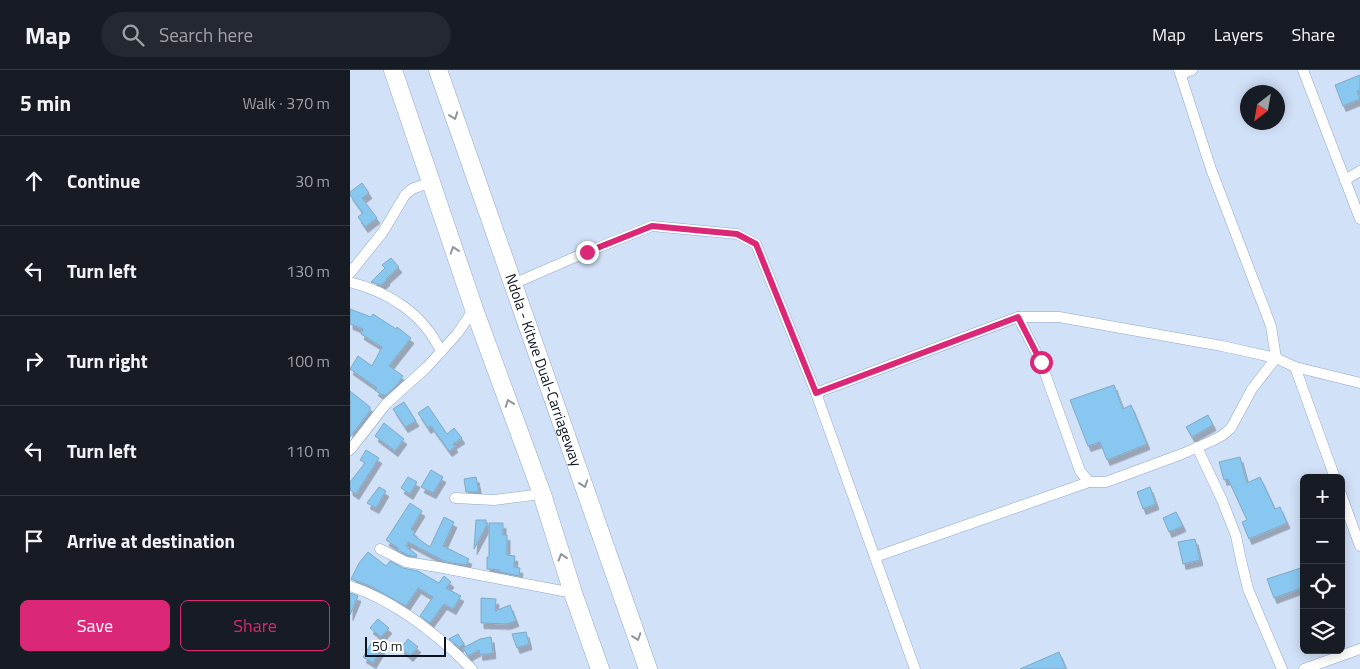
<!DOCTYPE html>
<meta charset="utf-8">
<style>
body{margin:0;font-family:"Titillium Web",sans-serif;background:#242831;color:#f1f3f6}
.controls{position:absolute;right:15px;bottom:15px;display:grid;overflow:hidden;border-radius:8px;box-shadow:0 2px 12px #0003}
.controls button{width:45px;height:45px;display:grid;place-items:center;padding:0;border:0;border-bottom:1px solid #363941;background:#171b24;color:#f1f3f6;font:25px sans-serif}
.compass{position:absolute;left:890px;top:15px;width:45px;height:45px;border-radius:50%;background:#171b24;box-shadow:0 2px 12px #0003;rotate:211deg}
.scale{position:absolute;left:15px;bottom:12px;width:81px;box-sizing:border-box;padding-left:5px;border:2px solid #0b1421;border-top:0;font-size:14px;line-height:18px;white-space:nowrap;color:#0b1421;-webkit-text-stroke:4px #fff;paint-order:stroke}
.stop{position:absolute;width:15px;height:15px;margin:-11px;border:4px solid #db2777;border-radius:50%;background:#fff}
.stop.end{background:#db2777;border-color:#fff;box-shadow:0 1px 5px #0008}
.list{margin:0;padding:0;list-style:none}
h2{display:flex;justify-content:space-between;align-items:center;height:65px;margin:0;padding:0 20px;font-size:21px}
h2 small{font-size:16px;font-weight:400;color:#9ea1a6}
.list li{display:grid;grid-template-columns:32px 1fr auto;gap:15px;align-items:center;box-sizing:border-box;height:90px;padding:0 20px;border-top:1px solid #363941}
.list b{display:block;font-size:19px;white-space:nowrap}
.list em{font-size:16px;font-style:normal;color:#9ea1a6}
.actions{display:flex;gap:10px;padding:15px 20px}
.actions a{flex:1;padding:11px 0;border:1px solid #db2777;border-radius:8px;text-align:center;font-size:18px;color:#db2777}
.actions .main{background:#db2777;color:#fff}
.icon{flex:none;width:28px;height:28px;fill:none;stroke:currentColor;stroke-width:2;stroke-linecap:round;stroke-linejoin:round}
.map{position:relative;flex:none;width:1010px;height:599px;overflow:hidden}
header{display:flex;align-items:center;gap:30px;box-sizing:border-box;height:70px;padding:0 25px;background:#171b24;border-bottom:1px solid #363941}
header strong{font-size:24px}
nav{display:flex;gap:28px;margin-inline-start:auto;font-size:18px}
.search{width:350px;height:45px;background:#242831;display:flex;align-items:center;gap:12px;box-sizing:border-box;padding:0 18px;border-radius:28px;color:#9ea1a6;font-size:19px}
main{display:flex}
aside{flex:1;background:#171b24}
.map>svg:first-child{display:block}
</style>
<header>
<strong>Map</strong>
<div class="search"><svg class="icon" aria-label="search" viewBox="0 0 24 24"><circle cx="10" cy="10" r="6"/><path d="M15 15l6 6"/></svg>Search here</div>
<nav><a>Map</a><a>Layers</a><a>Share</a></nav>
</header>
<main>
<aside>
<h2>5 min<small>Walk · 370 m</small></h2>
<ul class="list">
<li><svg class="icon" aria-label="ahead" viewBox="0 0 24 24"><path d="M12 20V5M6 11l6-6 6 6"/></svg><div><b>Continue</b></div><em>30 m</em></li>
<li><svg class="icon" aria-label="left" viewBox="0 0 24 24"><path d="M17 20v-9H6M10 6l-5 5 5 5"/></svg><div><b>Turn left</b></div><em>130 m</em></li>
<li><svg class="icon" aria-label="right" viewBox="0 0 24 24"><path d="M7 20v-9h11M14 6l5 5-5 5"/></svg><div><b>Turn right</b></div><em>100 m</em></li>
<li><svg class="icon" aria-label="left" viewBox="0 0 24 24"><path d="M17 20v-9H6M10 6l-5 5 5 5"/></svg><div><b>Turn left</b></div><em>110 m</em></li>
<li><svg class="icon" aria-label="arrive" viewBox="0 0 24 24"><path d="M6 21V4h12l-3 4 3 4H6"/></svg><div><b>Arrive at destination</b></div></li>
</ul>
<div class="actions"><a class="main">Save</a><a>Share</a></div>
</aside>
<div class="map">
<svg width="1010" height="599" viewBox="0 0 1010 599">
<defs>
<filter id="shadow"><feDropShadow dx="3" dy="5.5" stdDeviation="0" flood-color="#0004"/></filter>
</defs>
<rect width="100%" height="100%" fill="#d1e1f8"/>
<g fill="#88c7ef" stroke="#80a9c4" filter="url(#shadow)">
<path d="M1010,5V20L1007,21L1010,29L993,36L985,15Z"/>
<path d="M12,113L19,123L12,128L27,148L15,157L8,147L13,143L0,125V122Z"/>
<path d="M41,188L49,197L36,209L37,210L31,215L21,212L35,198L32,195Z"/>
<path d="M0,239L21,247L23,244L46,259L47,257L61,268L39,296L53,306L47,315L35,326L33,324L32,325L25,320L27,318L0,299L8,286L22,296L32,277L11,264L13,259L0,254Z"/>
<path d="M764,315L773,339L781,335L797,374L757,390L750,372L738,376L720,330Z"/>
<path d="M0,321L20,337V341L0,367Z"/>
<path d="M54,332L66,351L55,357L43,339Z"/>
<path d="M78,336L97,364L104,358L112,368L103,374L105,377L99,381L81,356L78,358L68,343Z"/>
<path d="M858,345L863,355L842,367L836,357Z"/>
<path d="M34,353L54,369L45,381L25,366Z"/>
<path d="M16,380L29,388L6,424L0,420V412L15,393L10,390Z"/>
<path d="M890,387L897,413L910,407L925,439L930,437L937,453L899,469L892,452L897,450L878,409L874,410L869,392Z"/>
<path d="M81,400L93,407L83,423L71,417Z"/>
<path d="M58,407L67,412L60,424L51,418Z"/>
<path d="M126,407L129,422H116L114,409Z"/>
<path d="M29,417L36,421L26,438L17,433Z"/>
<path d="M800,417L806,434L793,439L787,422Z"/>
<path d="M60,433L72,441L61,459L65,462L63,465L80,477L94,447L104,452L93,476L119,489L116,495L96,492L58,472L56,476L67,485L66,487L58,485L47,480L48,478L36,470Z"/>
<path d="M826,442L833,456L819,462L813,448Z"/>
<path d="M126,450H136V453H138L124,479Z"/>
<path d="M139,453H153V465H157V485L165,486L164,497L170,498L169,506L150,502V500L137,499V487H139Z"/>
<path d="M845,469L850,490L833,494L828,472Z"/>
<path d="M18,482L36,496L40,491L53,498L68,501L89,513L94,506L101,512L96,518L111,526L103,539L94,534L80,553L70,546L83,527L68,518L56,536L20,516L1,509L9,493Z"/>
<path d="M954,497V517L924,528L917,509Z"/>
<path d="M0,523L8,526L0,545Z"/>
<path d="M131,528L146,529L145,541L160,535L166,551L157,554L131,553Z"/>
<path d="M28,549L39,558L31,567L20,558Z"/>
<path d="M176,562L179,574L167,578L162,564Z"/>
<path d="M108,564L114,574L109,577L99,569Z"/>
<path d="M141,567L143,583L130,585L129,580L118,586L113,578L130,569Z"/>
<path d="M58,569L68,577L60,586L51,578Z"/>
<path d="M22,572L32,578L23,593L13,587Z"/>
<path d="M709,582L716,599H670Z"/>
</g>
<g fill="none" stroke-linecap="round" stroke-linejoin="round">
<g stroke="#8fa8cc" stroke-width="11">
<g id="minor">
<path d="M953,0L1010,149"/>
<path d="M831,4L842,0"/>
<path d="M995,110L1010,101"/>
<path d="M0,203L33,162L55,125L62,119L81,112"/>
<path d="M0,212C39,222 74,244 91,282"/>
<path d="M163,214L237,182L302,156L387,164L406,174L466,323L565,599"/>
<path d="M668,247L691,292L730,401L739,412H756L832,384L864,370L873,365L881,358L902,319L926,288L921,256L861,99L829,0"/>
<path d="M945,297L985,408"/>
<path d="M466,323L668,247H709L872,276L926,288L945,297L1010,313"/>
<path d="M847,377L872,430L886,466L891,490L898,519L932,599"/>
<path d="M0,380L36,334L77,297L107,264L124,239"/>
<path d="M991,424L1010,476"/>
<path d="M105,428L144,430L192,424"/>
<path d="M30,479L56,492L88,497L223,523"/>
<path d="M525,487L739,412"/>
<path d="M0,516C45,531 89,566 122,599"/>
<path d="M954,599L1010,579"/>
</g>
</g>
<g stroke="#8fa8cc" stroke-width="19">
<g id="trunk">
<path d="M43,0L124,239L192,424L223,523L250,599"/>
<path id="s1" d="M88,0L298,599"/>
</g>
</g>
<use href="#minor" stroke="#fff" stroke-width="10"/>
<use href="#trunk" stroke="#fff" stroke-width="18"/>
</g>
<defs><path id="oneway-chevron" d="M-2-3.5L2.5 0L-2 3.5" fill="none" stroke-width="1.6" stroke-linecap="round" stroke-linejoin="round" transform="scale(1.25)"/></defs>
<g stroke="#91959b">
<use href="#oneway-chevron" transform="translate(104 46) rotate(70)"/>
<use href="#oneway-chevron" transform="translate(104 180) rotate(-109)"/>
<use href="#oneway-chevron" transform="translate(159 333) rotate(-110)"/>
<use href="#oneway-chevron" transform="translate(234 414) rotate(71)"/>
<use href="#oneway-chevron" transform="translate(212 487) rotate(-107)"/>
<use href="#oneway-chevron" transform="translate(287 567) rotate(71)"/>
</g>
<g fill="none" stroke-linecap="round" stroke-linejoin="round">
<path stroke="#db2777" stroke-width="6" d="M237,182L302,156L387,164L406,174L466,323L668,247L691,292"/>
</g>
<g text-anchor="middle" stroke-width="5" stroke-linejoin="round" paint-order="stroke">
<g font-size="15" fill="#0b1421" stroke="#fff">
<text dy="5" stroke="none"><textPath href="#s1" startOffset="318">Ndola - Kitwe Dual-Carriageway</textPath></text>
</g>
</g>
</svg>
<div class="controls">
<button>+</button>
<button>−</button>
<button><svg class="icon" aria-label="locate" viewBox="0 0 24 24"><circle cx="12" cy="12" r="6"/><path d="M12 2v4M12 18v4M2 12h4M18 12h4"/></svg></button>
<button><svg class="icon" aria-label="layers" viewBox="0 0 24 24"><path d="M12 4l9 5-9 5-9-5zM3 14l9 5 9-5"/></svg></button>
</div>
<svg class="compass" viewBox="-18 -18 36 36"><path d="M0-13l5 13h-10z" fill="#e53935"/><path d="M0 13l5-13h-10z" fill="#9ea1a6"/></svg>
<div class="scale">50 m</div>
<div class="stop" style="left:691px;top:292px"></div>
<div class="stop end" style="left:237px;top:182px"></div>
</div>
</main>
